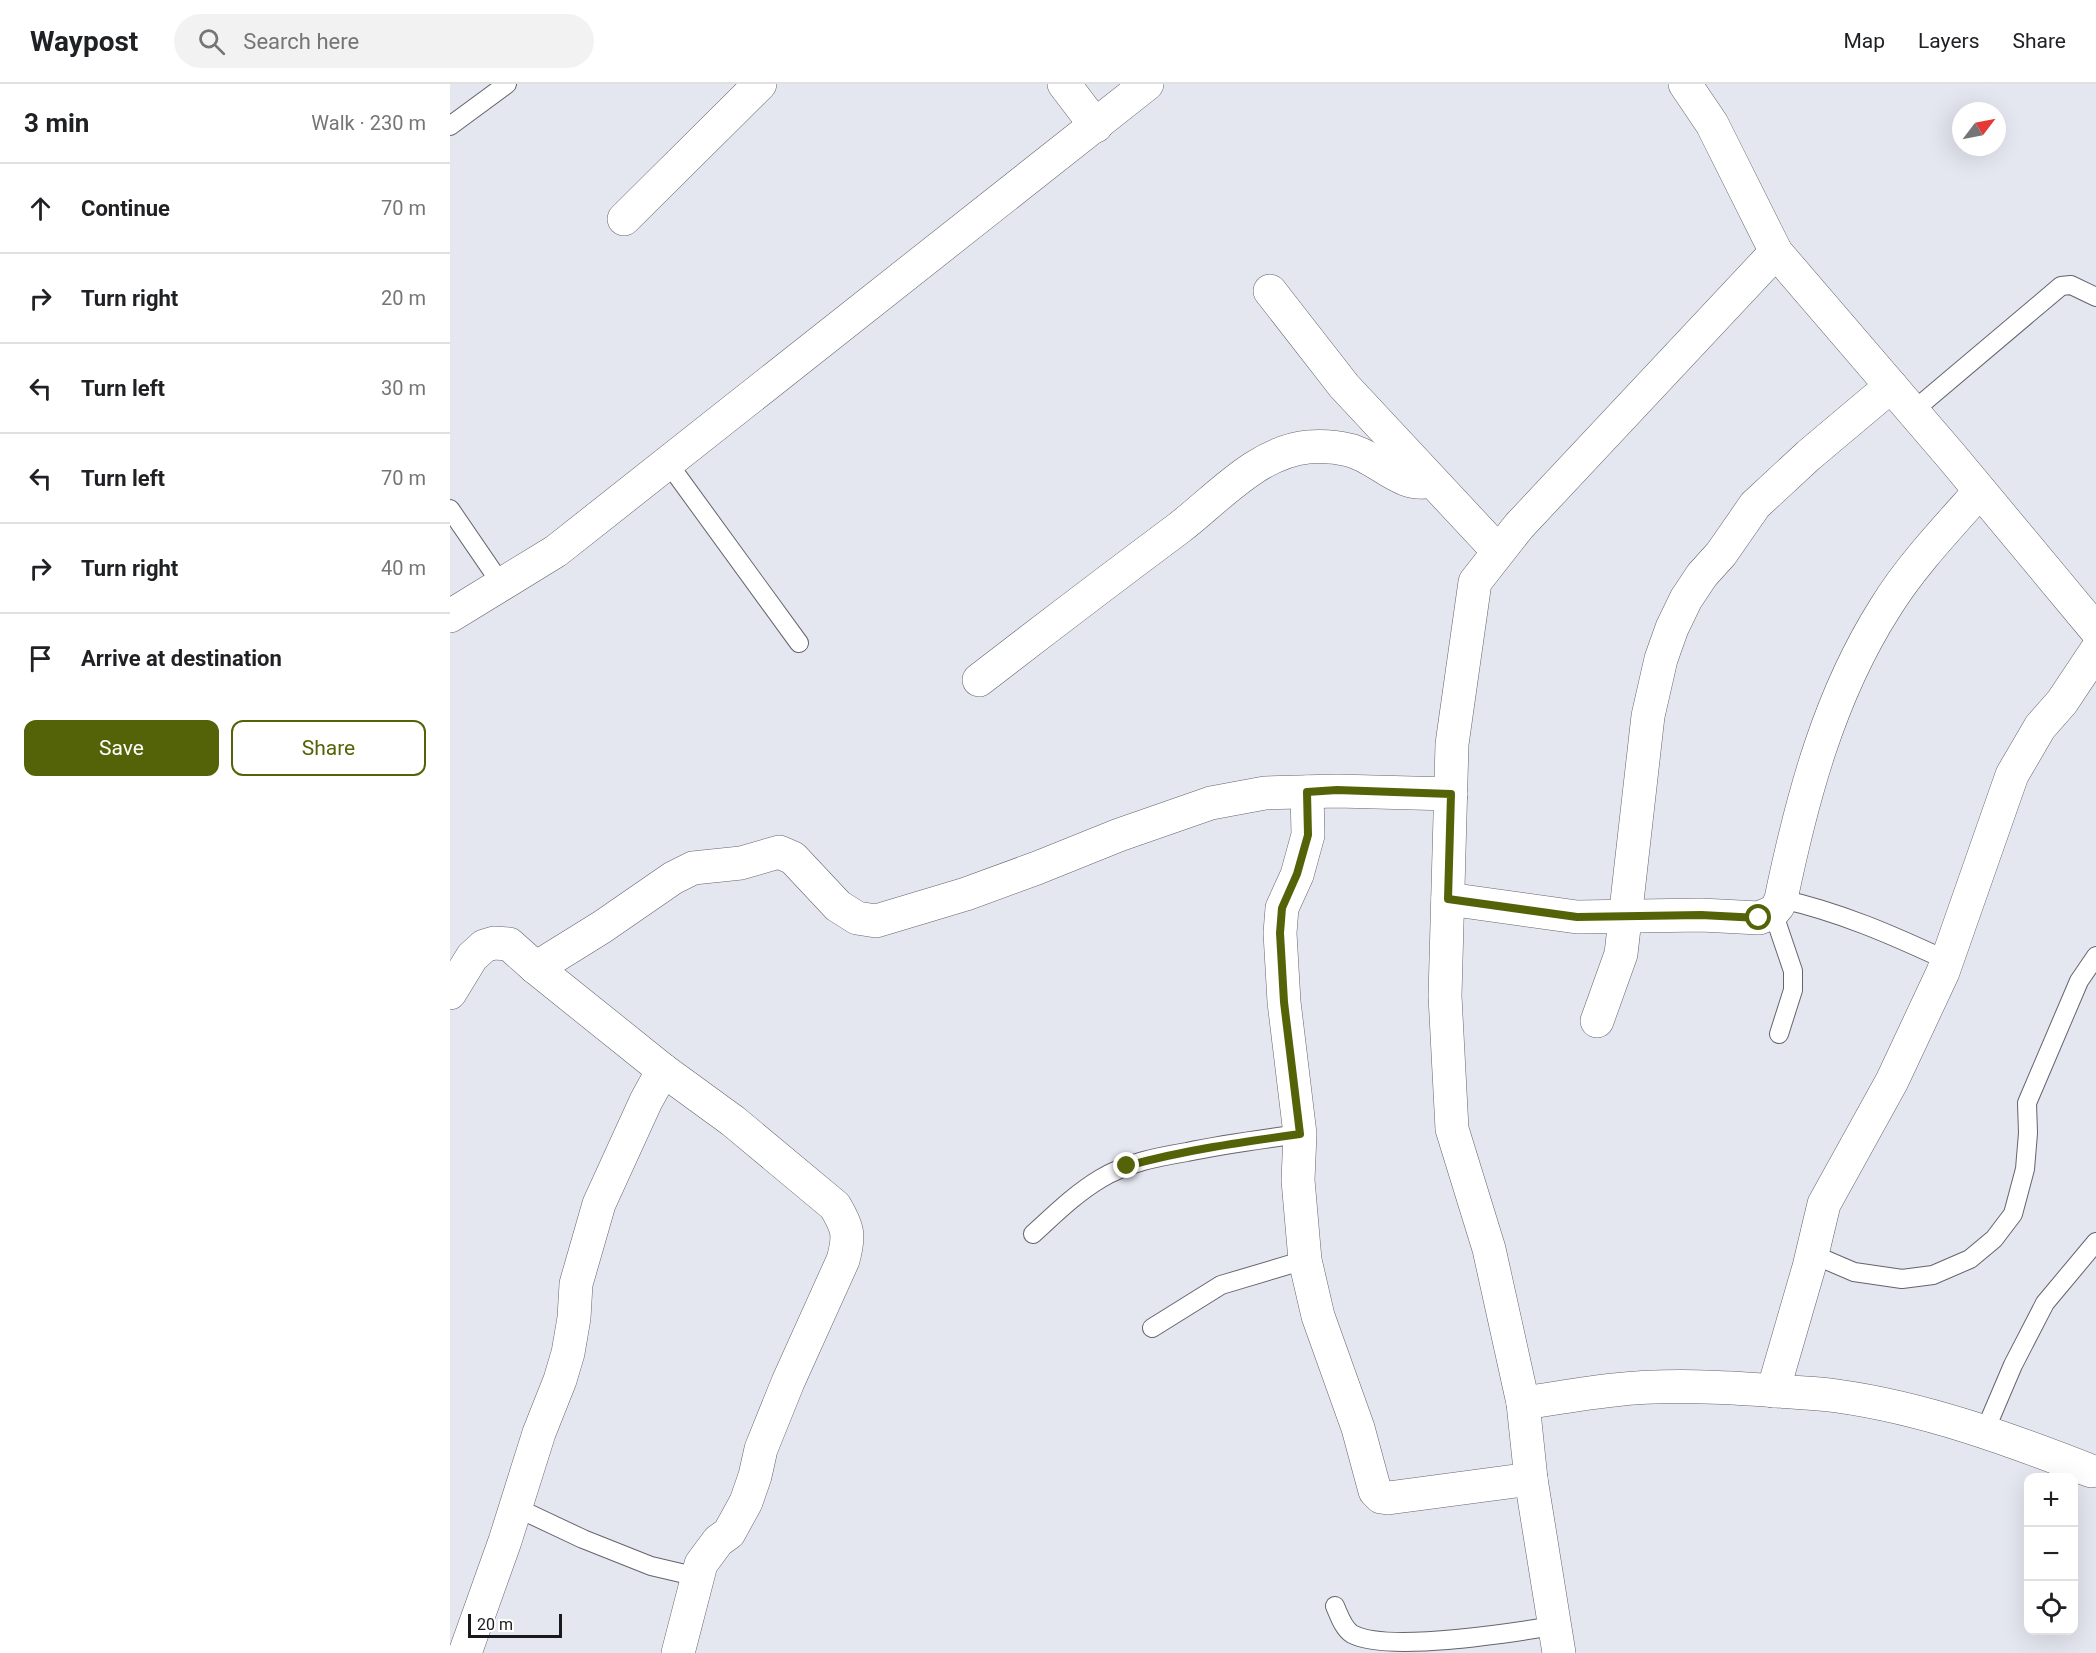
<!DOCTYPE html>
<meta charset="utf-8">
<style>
body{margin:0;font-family:Roboto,sans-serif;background:#f2f2f2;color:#202124}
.controls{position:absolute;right:18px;bottom:18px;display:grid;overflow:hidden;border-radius:12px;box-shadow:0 6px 24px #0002}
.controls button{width:54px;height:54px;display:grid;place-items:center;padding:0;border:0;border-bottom:2px solid #e0e0e0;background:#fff;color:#202124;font:30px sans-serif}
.compass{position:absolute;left:1502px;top:18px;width:54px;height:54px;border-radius:50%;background:#fff;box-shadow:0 6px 24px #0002;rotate:58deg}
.scale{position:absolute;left:18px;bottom:15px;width:94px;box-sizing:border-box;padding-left:6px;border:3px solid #19191d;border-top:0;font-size:16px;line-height:21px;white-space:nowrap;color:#19191d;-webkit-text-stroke:4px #fff;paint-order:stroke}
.stop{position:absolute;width:18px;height:18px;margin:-14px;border:4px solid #556308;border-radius:50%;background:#fff}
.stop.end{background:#556308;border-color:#fff;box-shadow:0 2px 6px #0008}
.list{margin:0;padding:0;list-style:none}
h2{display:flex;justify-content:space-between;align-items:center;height:78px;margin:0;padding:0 24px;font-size:26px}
h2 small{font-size:20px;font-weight:400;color:#757577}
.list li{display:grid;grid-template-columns:39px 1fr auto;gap:18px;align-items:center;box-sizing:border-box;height:90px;padding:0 24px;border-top:2px solid #e0e0e0}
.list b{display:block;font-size:22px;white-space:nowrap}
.list em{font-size:20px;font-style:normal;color:#757577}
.actions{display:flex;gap:12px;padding:18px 24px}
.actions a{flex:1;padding:14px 0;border:2px solid #556308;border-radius:12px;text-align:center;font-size:21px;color:#556308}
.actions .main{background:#556308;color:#fff}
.icon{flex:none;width:33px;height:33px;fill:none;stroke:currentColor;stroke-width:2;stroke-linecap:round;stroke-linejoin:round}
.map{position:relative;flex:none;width:1646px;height:1569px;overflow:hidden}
header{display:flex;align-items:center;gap:36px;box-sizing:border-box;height:84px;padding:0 30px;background:#fff;border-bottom:2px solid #e0e0e0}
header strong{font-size:28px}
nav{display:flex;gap:33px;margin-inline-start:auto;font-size:21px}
.search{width:420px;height:54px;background:#f2f2f2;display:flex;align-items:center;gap:15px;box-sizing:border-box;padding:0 21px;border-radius:33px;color:#757577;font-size:22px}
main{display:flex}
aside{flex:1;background:#fff}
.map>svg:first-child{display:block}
</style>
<header>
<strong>Waypost</strong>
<div class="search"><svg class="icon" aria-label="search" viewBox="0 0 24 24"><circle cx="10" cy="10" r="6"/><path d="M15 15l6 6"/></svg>Search here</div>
<nav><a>Map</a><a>Layers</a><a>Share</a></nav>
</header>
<main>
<aside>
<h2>3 min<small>Walk · 230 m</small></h2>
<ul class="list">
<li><svg class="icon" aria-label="ahead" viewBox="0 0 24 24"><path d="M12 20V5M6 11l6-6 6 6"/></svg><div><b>Continue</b></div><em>70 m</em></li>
<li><svg class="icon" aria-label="right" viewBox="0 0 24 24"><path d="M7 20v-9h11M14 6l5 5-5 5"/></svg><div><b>Turn right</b></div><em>20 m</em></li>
<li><svg class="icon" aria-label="left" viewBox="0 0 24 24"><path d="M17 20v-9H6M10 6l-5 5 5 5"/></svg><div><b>Turn left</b></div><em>30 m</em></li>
<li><svg class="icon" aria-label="left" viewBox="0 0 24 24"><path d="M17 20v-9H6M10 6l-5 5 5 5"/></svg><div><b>Turn left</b></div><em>70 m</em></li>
<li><svg class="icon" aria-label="right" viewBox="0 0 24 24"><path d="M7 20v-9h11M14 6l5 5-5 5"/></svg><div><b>Turn right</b></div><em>40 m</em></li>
<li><svg class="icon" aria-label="arrive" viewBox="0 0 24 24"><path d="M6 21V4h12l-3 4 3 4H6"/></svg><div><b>Arrive at destination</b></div></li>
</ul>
<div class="actions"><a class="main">Save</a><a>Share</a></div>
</aside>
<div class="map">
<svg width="1646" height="1569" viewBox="0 0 1646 1569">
<rect width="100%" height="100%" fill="#e4e6f0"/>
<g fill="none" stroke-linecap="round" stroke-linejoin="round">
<g stroke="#63646d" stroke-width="20">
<g id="service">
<path d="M0,42L57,0"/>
<path d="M1463,327L1611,202L1621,201L1646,213"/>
<path d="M218,379L349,559"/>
<path d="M0,425L52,501"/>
<path d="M1331,815C1390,828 1442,851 1496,876"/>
<path d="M1323,828L1343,887V906L1329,950"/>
<path d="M583,1150C604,1131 625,1110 650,1095C676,1079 707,1073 737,1068C774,1060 812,1055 850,1050"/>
<path d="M1362,1170L1404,1188L1452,1195L1483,1191L1520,1175L1544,1155L1563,1130L1575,1085L1578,1049L1577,1019L1629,897L1646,872"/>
<path d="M702,1244L771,1201L855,1176"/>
<path d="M1534,1349L1563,1281L1595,1219L1646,1158"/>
<path d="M65,1423L133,1455L201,1482L248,1493"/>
<path d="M885,1522C889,1531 893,1544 902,1550C938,1569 1060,1549 1104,1542"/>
</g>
</g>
<g stroke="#63646d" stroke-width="34">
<g id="minor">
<path d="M614,0L646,42"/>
<path d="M1235,0L1262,40L1326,168L1502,373L1646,546"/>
<path d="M174,135L310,0"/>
<path d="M820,207L894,302L1048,467"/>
<path d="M0,532L106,467L697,0"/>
<path d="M529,596C595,545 662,494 729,444C767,415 807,368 858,363C870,362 887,363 899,366C928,373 951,405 981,397"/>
<path d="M857,708L858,751L847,791L832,824L830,849L834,918L850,1050L848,1096L855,1176L868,1232L908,1344L925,1407L931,1413L938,1414L1081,1395"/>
<path d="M998,815L1127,833L1251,831L1309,834L1323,828L1328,822L1331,815C1352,714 1379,612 1435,524C1460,483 1498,443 1530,407"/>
<path d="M86,884L152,843L223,794L243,784L291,779L329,768L343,774L388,822L407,834L426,837L516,810L587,784L669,751L761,719L815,709L887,707L1001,710"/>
<path d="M0,909L22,873L34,862L44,859L59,860L86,884L213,986L283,1037L385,1122C398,1144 400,1151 393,1176L338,1298L311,1365L305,1392L296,1418L279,1449L268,1457L251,1480L228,1569"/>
<path d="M1147,937L1171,870L1198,632L1211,575L1222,544L1236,515L1252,491L1271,470L1305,421L1359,371L1441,302"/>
<path d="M1323,1307L1359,1183L1374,1120L1442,997L1493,888L1562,691L1590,643L1612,618L1646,567"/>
<path d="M1073,1319C1103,1315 1133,1309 1164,1306C1218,1300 1274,1303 1328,1307C1347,1309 1368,1309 1387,1312C1474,1324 1559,1355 1641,1387"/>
<path d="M15,1569L55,1457L89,1349L110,1296L118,1269L124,1234L126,1200L149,1120L196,1017L213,986"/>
<path d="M1109,1569L1081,1395L1073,1319L1039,1165L1002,1045L995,912L1002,660L1025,498L1069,442L1326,168"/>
</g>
</g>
<use href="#service" stroke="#fff" stroke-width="18"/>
<use href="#minor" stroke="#fff" stroke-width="33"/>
</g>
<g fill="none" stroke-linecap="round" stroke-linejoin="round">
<path stroke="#556308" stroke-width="8" d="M677,1082C734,1066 792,1058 850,1050L834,918L830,849L832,824L847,790L858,751L857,708L887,706L1001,710L998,815L1127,833L1251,831L1309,834"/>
</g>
</svg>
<div class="controls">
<button>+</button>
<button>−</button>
<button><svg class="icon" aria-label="locate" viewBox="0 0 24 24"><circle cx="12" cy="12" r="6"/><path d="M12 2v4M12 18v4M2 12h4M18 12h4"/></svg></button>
</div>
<svg class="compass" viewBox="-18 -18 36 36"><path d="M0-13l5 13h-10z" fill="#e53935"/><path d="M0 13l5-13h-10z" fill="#757577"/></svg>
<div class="scale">20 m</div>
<div class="stop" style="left:1309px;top:834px"></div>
<div class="stop end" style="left:677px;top:1082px"></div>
</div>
</main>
